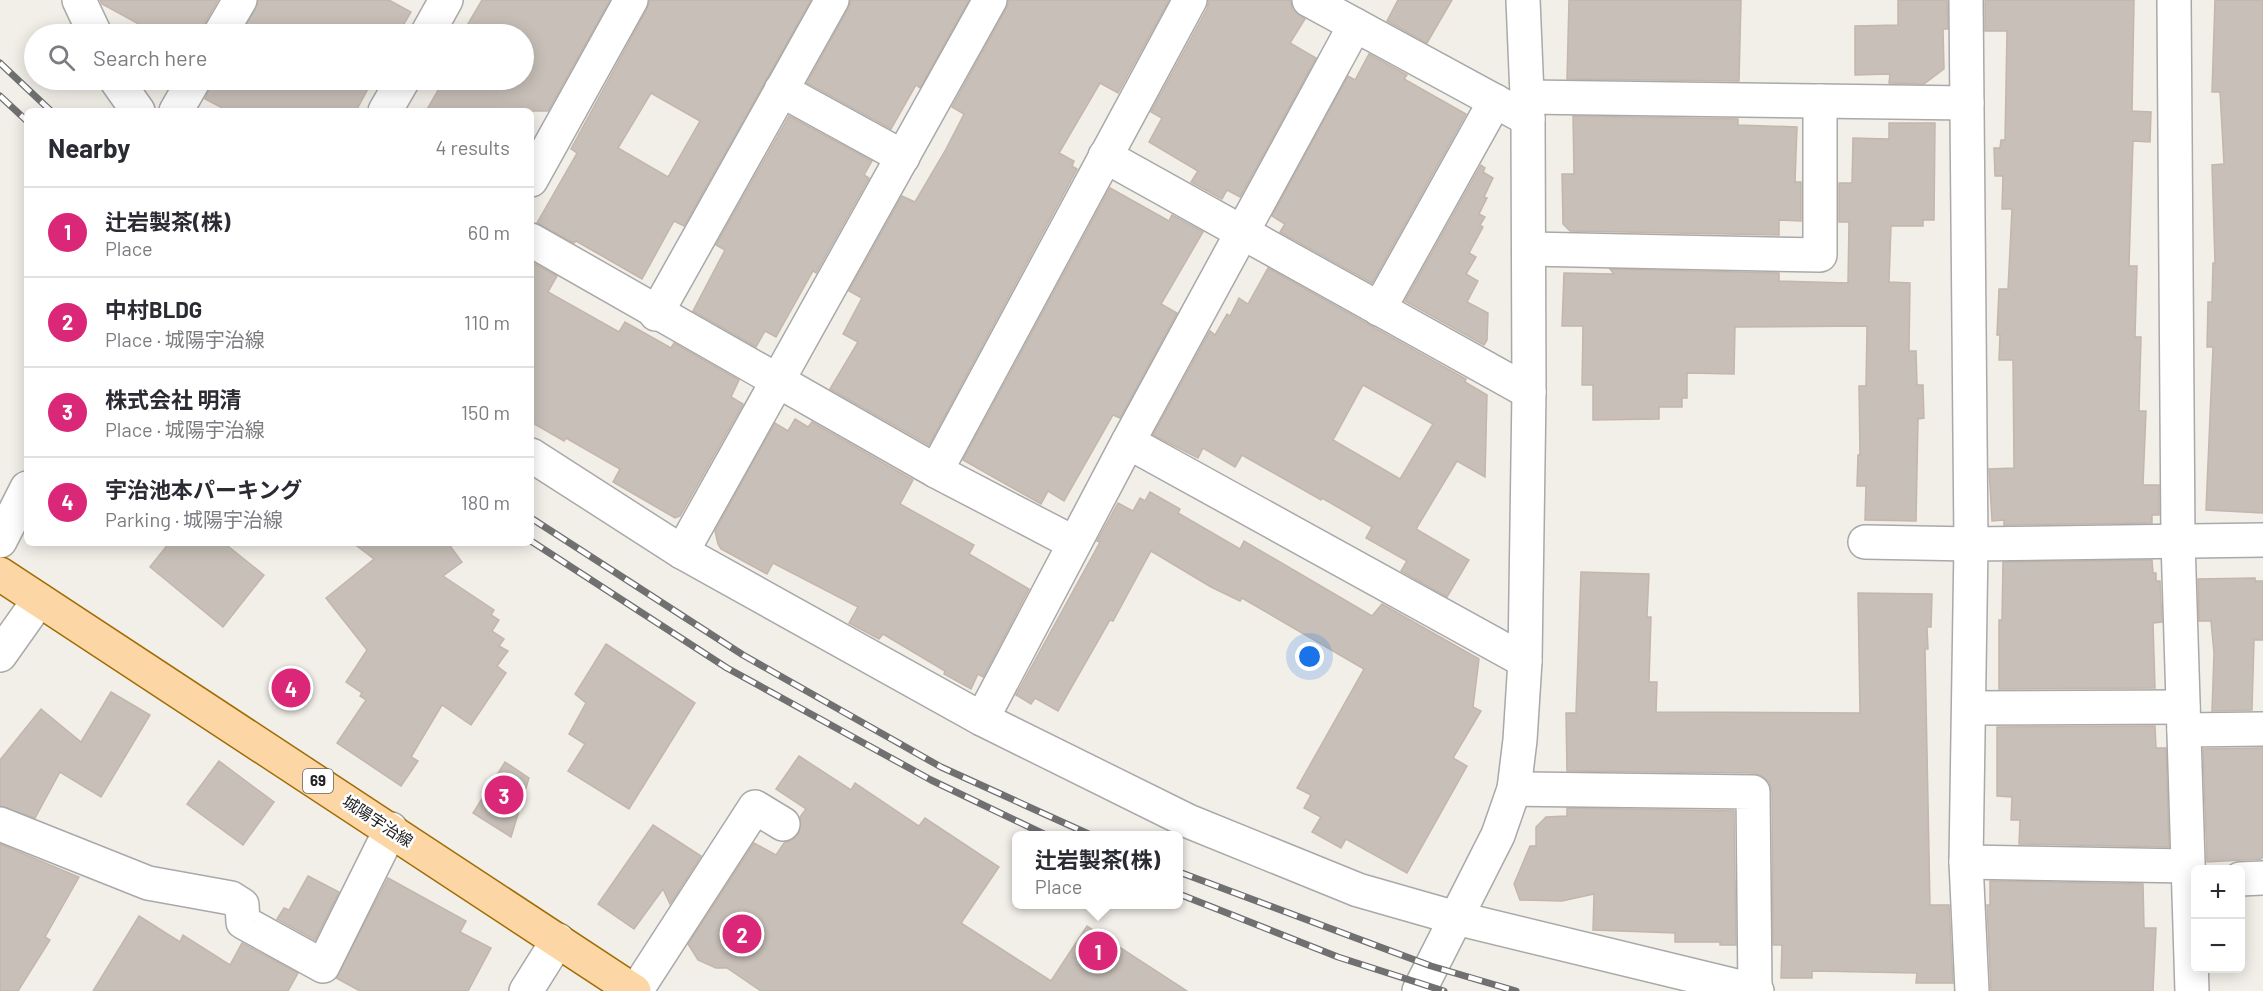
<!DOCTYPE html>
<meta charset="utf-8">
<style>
body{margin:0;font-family:Barlow,"Noto Sans JP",sans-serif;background:#f2f2f3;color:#2b2b33}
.controls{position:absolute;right:18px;bottom:18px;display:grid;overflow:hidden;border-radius:9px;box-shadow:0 3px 15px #0003}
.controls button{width:54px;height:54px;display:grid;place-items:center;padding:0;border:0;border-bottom:2px solid #e1e1e2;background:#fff;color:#2b2b33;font:30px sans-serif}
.you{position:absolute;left:1310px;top:657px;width:21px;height:21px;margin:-15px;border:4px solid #fff;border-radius:50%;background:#1a73e8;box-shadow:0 0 0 9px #1a73e833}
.badge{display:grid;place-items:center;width:39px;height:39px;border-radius:50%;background:#db2777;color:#fff;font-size:20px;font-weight:700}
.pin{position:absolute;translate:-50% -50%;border:3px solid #fff;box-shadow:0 2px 6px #0006}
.popup{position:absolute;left:1012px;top:831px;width:171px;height:78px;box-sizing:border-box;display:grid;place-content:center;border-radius:9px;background:#fff;filter:drop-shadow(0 2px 4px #0005);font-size:20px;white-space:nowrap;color:#7c7c81}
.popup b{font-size:22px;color:#2b2b33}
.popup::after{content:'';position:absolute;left:50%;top:100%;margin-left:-12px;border:12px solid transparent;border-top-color:#fff}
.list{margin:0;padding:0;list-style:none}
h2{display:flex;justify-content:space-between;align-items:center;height:78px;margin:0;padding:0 24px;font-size:26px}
h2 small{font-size:20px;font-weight:400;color:#7c7c81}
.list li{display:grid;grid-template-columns:39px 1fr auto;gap:18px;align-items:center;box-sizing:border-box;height:90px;padding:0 24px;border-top:2px solid #e1e1e2}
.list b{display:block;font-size:22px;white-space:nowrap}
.list p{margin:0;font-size:20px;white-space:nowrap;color:#7c7c81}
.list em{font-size:20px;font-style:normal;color:#7c7c81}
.icon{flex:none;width:33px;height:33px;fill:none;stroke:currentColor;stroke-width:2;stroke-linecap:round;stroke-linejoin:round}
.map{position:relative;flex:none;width:2263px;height:991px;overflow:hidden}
.search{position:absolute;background:#fff;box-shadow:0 3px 15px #0003;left:24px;top:24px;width:510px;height:66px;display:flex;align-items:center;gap:15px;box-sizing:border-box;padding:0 21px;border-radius:33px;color:#7c7c81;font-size:22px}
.panel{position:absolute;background:#fff;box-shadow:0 3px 15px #0003;left:24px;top:108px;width:510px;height:438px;border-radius:9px}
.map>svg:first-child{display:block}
</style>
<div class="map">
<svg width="2263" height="991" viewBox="0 0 2263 991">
<rect width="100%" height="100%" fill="#f2efe9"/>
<g fill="#c7bfb8" stroke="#c4b6ab" stroke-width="1.5" fill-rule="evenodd">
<path d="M100,0H218L204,24L201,34H157L102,4Z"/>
<path d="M259,0H389L411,12L398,34H241Z"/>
<path d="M482,0H610L548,111H426L444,80H524V34H462Z"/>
<path d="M650,0H811L684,226L674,221L642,279L576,241L574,243L537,223L577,153L571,149L647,9ZM651,93L700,121L668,177L618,148Z"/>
<path d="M851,0H969L920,88L916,85L891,129L807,83L848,9Z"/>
<path d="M1009,0H1169L1118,93L1100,83L1059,153L1074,161L1072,166L1077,169L929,445L830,389L858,342L843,334L862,298L849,291L902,196L915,202L945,151L964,114L952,107L1006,9Z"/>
<path d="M1209,0H1290L1293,10L1305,19L1290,43L1316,58L1240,197L1227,190L1222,199L1191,182L1198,171L1149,142L1162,118L1151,112L1207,9Z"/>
<path d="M1398,0H1452L1427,43L1387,21Z"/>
<path d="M1569,0H1741L1739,81L1567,79Z"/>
<path d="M1898,0H1947L1948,29H1943L1944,69L1924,84L1889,83L1890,74L1855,75V26L1898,25Z"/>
<path d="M1985,0H2134L2132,111L2151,112L2150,142L2133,141L2129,266H2137L2135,337H2141L2139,411H2146L2143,485H2159V515H2152V523L2004,525V520L1992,521L1989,469L2014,468L2013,360H1999L2000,335H1997L1999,289H2008L2012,209H2002L2003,176H1995L1994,148H2000L2001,140H2005L2007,31H1985Z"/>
<path d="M2215,0H2263V513L2206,510L2213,347H2207L2208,302H2212L2213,263H2215L2212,165L2224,164L2220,92H2212Z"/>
<path d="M1369,54L1407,75L1404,79L1466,114L1372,283L1280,232L1285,224L1272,216L1348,76L1355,80Z"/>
<path d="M213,80H364L371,83L356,111H228L205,99Z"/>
<path d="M789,116L872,161L864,175L869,178L816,273L813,271L776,337L765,331L756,347L693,311L725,250L716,245Z"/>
<path d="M1573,116L1738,119V125L1797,127L1795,182H1801V221L1779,220V235L1570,231L1563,224L1562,174H1574Z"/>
<path d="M1889,123H1935L1934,220H1923V226H1891L1889,282L1910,283L1909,351H1916L1917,385H1923L1924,418L1918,419L1916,521L1865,520L1866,486H1857L1858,455H1860L1859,386H1866L1867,326L1735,327L1734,374L1687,373V398H1682V407H1659V419L1593,420V385H1582L1583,326H1562L1564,273L1614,274L1610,269L1779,273V281L1848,283L1849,222H1839V183H1852L1853,138L1889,139Z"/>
<path d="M1481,165L1485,168L1483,172L1493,178L1484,197L1487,198L1479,214L1485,217L1480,225L1483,227L1469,253L1476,257L1466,274L1478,281L1467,302L1488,313L1487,340L1484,345L1405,301Z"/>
<path d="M1110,188L1169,221L1172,215L1203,232L1161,304L1177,313L1120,418L1113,415L1064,501L1048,491L1041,504L963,460Z"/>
<path d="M531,262L557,276L548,292L619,332L625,322L671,348L674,343L739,380L731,397L743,404L680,516L675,518L613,482L620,469L566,438L564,441L531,422Z"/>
<path d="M1268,268L1466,379L1465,382L1487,395L1485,477L1457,461L1416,529L1469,560L1447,597L1401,571L1407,561L1366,538L1372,527L1322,498L1321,500L1242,455L1235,467L1203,448L1198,458L1153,435L1210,331L1215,335L1227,314L1230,316L1239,298L1248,304ZM1363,385L1433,424L1400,479L1333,440Z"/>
<path d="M795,419L808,427L812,422L913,480L900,504L974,545L969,554L1029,589L983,677L978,674L971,689L944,674L945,671L883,634L879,639L849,623L858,607L773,563L767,574L721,549L718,544L715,531L775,423L788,431Z"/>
<path d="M1150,492L1180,509L1178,513L1240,549L1244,541L1372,616L1382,604L1479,659L1473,707L1481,711L1453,758L1467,766L1407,873L1346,839L1341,848L1312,832L1321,817L1304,808L1311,795L1297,788L1364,669L1242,598L1240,601L1211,587L1151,551L1113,621L1110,620L1058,711L1035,698L1031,704L1016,695L1100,542L1097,541L1118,503L1133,511L1140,498L1145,501Z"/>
<path d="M169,543H224L264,575L223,627L150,567Z"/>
<path d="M353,543H448L462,562L443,576L494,610L491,615L499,620L492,631L504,639L499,646L508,651L497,666L506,673L471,725L442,705L411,757L418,761L401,786L337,743L366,700L360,696L362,693L346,682L367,650L326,598L374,559Z"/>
<path d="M2152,560L2153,573H2156V581H2160L2162,622L2153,623L2155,688L1999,689V620H2002L2003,562Z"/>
<path d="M1581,572L1649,574L1647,617H1651L1649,682H1657L1656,712L1860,713L1858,593L1932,594L1931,627H1927L1928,649H1925L1930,905H1949L1953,983H1916L1917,973L1812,971V978H1781L1782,945H1773L1772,792L1769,782L1762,776L1753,773L1567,771L1566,713H1576Z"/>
<path d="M2255,578V581H2263V640H2254L2252,710L2212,711L2214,653L2211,621H2199L2198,579Z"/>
<path d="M606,644L695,703L629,809L568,771L585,744L569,734L586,703L575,694Z"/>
<path d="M111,692L150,715L101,797L60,772L35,818L0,806V760L41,709L81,742Z"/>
<path d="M2155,726L2156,748H2166L2169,847L2019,844L2020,820H2011L2012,797L1997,796V727Z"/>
<path d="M2263,748V857L2261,859L2207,862L2203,749Z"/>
<path d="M799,756L851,790L855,783L919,826L925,818L999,867L961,923L1051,981L1087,926L1187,991H761L727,968H716L698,960L688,944L754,843L776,855L784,843L792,840L799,833L800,817L806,809L776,789Z"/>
<path d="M219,761L274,802L243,845L187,804Z"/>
<path d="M505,762L529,778L511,837L473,813Z"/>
<path d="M1567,808L1734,811L1736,945H1720V942H1675V933L1593,930L1594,894L1562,901L1520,900L1514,884L1530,846H1536V827L1546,817L1567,816Z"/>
<path d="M653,825L701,856L670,904L663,889L634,929L598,904Z"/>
<path d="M0,844L79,877L45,937L50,940L18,991H0Z"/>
<path d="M308,876L339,892L315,940L277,919L284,908L289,910Z"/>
<path d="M388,878L466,921L460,932L491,948L468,991H360L336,978Z"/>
<path d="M1990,881L2143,884L2144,928H2156L2153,991H1991L1987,905H1990Z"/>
<path d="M139,916L180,942L183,935L230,965L242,943L298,973L288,991H93Z"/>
</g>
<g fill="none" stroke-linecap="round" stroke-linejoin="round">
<g stroke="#a9a9a9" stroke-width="36">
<g id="minor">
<path d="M79,0L95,34"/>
<path d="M1309,0L1528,119"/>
<path d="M1966,0L1971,544L1966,862L1972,991"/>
<path d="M2174,0L2178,541L2192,991"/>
<path d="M220,34L240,0"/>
<path d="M427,34L446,0"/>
<path d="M116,80L138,111"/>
<path d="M781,90L903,157"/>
<path d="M1527,97L1967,103"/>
<path d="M176,111L194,80"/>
<path d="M385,111L403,80"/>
<path d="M1105,156L1529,392"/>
<path d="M531,180L631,0"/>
<path d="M531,240L936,471L1074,543"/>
<path d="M1529,249L1820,255V101"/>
<path d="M1379,309L1495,101"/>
<path d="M656,314L832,0"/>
<path d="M1128,442L1525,661"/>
<path d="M531,455L682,552L982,719L1188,821L1358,890L1456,918L1757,991"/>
<path d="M936,471L1190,0"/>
<path d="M0,541L27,488"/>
<path d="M1865,542L1971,544L2263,540"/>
<path d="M682,552L990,0"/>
<path d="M0,655L39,600"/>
<path d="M1969,708L2183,707"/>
<path d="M982,719L1128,442L1355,25"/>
<path d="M2184,730L2263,729"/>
<path d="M1514,789L1753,792L1755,991"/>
<path d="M0,824L148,883L231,898L242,905L243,922L323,966L391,829"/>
<path d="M1966,862L2188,866"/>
<path d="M2240,879L2263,878"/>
<path d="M526,991L558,940"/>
<path d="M636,991L755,807L783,824"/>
<path d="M1419,991L1498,835L1514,789L1520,740L1525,661L1529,392L1528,119L1523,0"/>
</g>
</g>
<g stroke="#a06b00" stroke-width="36">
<path id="major" d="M0,574L634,991"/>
</g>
<use href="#minor" stroke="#fff" stroke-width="33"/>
<use href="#major" stroke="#fcd6a4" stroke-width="33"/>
<g stroke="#707070" stroke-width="7">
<g id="rail">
<path d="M0,63L51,111"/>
<path d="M0,96L27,121"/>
<path d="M531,518L743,655L941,767L1093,836"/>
<path d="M531,541L727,668L931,780L1048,836"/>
<path d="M1179,872L1431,966L1516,991"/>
<path d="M1179,894L1338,957L1444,991"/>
</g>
</g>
<use href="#rail" stroke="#fff" stroke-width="4.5" stroke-dasharray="14" stroke-linecap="butt"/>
</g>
<g text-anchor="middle" stroke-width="5" stroke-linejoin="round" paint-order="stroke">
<rect fill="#fff" stroke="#646464" stroke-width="1.5" x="303" y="769" width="30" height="24" rx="4.5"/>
<g font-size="15" font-weight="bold" fill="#222">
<text x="318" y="786">69</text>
</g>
<g font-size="16" fill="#222" stroke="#fff">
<text transform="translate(378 821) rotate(33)" y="6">城陽宇治線</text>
</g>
</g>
</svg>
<div class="controls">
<button>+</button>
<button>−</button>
</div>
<div class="you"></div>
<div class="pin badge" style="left:1098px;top:951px">1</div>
<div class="popup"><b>辻岩製茶(株)</b>Place</div>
<div class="pin badge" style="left:742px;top:934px">2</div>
<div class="pin badge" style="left:504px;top:795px">3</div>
<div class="pin badge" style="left:291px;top:688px">4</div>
<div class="search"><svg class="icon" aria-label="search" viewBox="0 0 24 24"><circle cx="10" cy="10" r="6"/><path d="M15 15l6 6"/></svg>Search here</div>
<section class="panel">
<h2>Nearby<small>4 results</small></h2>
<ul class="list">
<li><span class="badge">1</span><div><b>辻岩製茶(株)</b><p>Place</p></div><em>60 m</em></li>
<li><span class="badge">2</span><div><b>中村BLDG</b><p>Place · 城陽宇治線</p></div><em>110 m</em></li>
<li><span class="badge">3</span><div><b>株式会社 明清</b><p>Place · 城陽宇治線</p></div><em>150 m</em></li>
<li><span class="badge">4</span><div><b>宇治池本パーキング</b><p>Parking · 城陽宇治線</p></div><em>180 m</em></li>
</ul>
</section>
</div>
